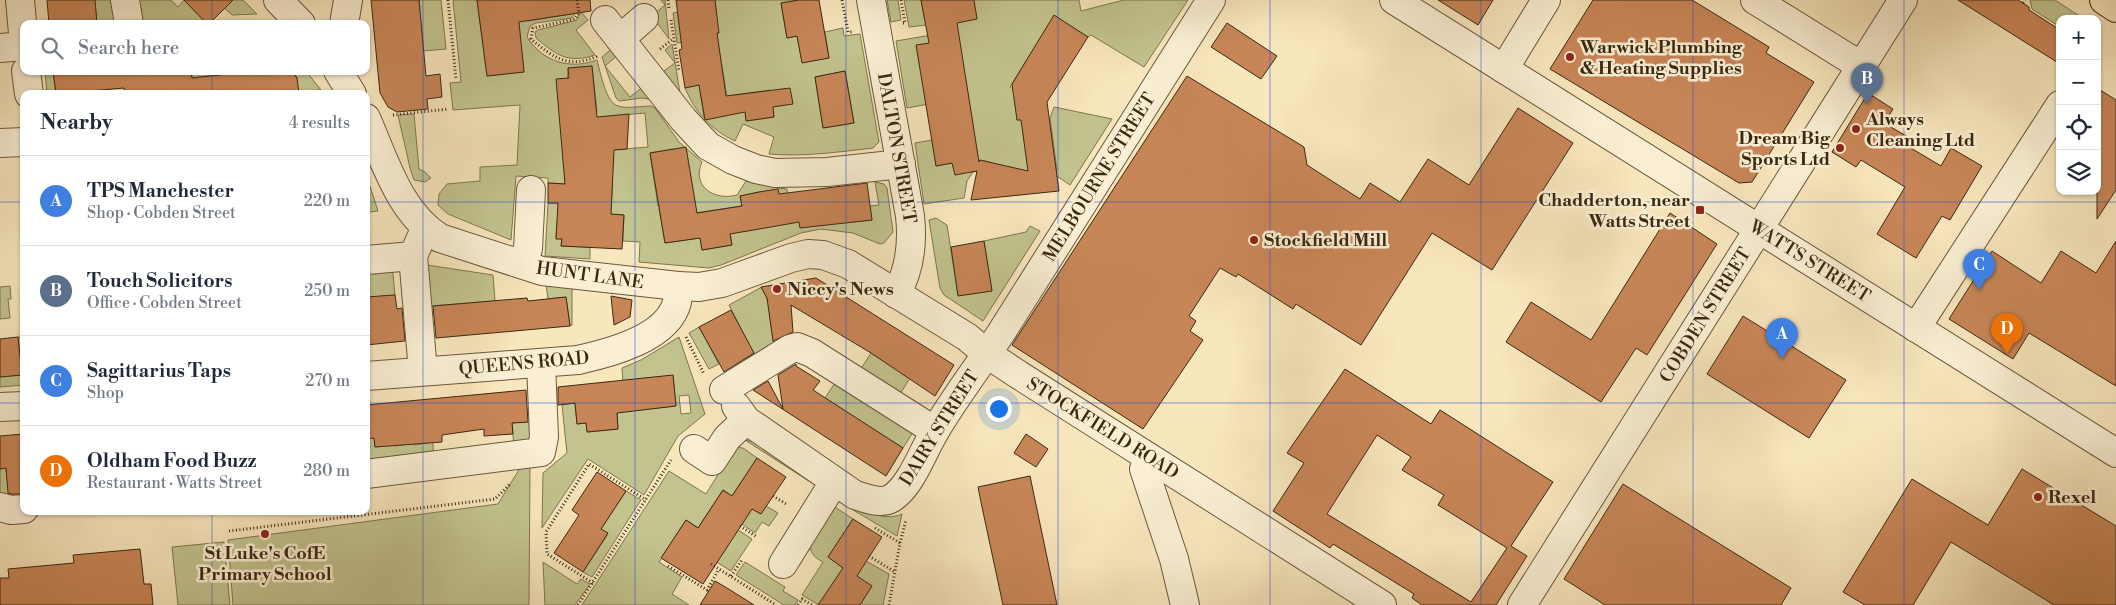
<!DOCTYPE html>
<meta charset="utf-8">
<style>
body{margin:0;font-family:"Libre Bodoni",serif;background:#f6f6f7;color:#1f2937}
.controls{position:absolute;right:15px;top:15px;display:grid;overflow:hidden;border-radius:10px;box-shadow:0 1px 4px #0004}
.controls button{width:45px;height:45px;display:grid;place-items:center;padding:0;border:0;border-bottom:1px solid #e0e1e3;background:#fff;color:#1f2937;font:25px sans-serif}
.you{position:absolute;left:998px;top:408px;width:18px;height:18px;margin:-12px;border:4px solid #fff;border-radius:50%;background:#1a73e8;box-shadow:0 0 0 8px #1a73e833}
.badge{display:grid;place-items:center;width:32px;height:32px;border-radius:50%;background:#b45309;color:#fff;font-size:16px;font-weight:700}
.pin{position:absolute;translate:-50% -41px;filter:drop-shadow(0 1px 2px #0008)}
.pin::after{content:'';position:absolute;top:26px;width:18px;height:15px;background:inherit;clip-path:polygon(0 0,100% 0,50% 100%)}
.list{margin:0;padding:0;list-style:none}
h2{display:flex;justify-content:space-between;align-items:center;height:65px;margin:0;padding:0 20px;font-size:21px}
h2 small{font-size:16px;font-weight:400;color:#747a83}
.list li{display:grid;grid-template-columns:32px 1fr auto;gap:15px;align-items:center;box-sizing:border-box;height:90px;padding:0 20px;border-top:1px solid #e0e1e3}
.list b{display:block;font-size:19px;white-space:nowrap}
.list p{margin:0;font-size:16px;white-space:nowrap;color:#747a83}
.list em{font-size:16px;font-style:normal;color:#747a83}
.icon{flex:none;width:28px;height:28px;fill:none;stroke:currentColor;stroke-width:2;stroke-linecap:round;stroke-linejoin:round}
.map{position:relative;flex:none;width:2116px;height:605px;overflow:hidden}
.search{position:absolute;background:#fff;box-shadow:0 1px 4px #0004;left:20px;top:20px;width:350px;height:55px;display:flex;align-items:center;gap:12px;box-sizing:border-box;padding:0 18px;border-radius:10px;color:#747a83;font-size:19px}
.panel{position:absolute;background:#fff;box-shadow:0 1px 4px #0004;left:20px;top:90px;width:350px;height:425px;border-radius:10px}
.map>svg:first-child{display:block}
</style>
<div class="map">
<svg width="2116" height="605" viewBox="0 0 2116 605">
<rect width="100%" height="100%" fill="#f8e6bd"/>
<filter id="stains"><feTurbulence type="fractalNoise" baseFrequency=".004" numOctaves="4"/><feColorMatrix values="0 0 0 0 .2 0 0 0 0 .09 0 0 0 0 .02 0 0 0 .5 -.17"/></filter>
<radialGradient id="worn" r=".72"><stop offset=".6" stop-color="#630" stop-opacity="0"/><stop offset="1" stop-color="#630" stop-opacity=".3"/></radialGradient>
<g fill="#c2c38e" stroke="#7e764f" fill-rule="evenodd">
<path d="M76,0H121L124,24H97L96,10L81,12Z"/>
<path d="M132,0H171L178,7L184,0L207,24H137Z"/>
<path d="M216,0H243L257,14L232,15Z"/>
<path d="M419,0H441L446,49L412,52L411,45L423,44L421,24L408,10L420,9Z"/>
<path d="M453,0H477L487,76L524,72L522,51L509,53L504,12L528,21L571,14L574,0L575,14L572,18L536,23L530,26L527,37C543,62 570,70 597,60C600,71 606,103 618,106C628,109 641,106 651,106L655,108L679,142L702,162C691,187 715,201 737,195L746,181L778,188L787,189L788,199L759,192L740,196L742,206L688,214L659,208L665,243L700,238L702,250L732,245L730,233L850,205L852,222L872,220L870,206L879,205L875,182L884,184L887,188L893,232L884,243L880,244L853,233L821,229L801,233L721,265L709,268L639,262L640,242L623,241L624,215L606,214L605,195L612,196V181L557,221L556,238L562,239L561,246L590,247V259L545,256L548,203H570V184L548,183V178L516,176L511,240L448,214L438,205L439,194L447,184L480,181V167L517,165L520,105L453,110L450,83L461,82ZM592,66L597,112L583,129L623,115L645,113L648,147L563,154L568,68ZM673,149L671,204L658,206L650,153Z"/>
<path d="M661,0H665L669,39L652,16L665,5Z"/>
<path d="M715,0H799L781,3L787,38L797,36L802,62L829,58L825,32L843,28L844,36L860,34L879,142L873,148C839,152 803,157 769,154L774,137L743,124L735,141C711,130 695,112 685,88L699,85L704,117L745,111L747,121L774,117L770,90L727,96L717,37L677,43L673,13L678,12L695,36L718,33ZM845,71L854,123L823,128L815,77Z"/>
<path d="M887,0H898L901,20L891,22Z"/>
<path d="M904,0H921L926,25L909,27Z"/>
<path d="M949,0H1079L1081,11L1124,0H1188L1144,67L1091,35L1088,37L1054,16L1010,87L1035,102L1016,110L1017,120L1033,117L1022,123L1029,174L1057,170L1050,118L1054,107L1112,119L1070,185L1054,174L990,183L993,163L980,160L977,171L973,172L967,181L964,198L924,204L915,143L932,140L936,166L965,161L974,133L970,106L929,104L907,108L896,41L955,31Z"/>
<path d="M2030,0H2055L2084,19H2060V27L2032,9Z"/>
<path d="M580,11L588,20L576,30L595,55C568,64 556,55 536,38L535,32L538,30L577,20Z"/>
<path d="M672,44L681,99L661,73L675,63L665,50Z"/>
<path d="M614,47L619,54L605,66L630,97L644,86L654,100L642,98L619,101L616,98L602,57Z"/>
<path d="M45,71H53L56,94H47Z"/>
<path d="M191,71H235V73L192,79Z"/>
<path d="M292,71H306L321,90L298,92L297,78Z"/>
<path d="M414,114L419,169L425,172L431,178L425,182L414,180L410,168L398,115Z"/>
<path d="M366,174L378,211L370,212L369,207L366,208Z"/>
<path d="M936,218L947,225L958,295L992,291L984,241L1026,232L1030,226L1040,231L983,321L944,295L940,288L929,220Z"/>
<path d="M392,263L395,295L380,296V307L366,298V266Z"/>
<path d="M427,265L493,275L495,301L430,306Z"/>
<path d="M546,284L572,288V325L570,326L566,297L548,299Z"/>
<path d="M10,286L11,299H8L10,318L0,319V287Z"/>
<path d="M762,287L775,318L770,319L774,345L750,368L745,359L754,354L729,305Z"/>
<path d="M699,327L719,364L709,369L689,333Z"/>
<path d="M18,337H24V385L0,387V377L22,375Z"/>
<path d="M679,337L705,414L678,436L644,495L588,459L542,528L543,473L567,453L562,405L575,403L577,424L586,423L588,432L618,429L616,400L624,399L622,368L641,360ZM673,375L676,406L637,410ZM689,395L691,413L681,414L679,396Z"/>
<path d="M871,353L910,378L897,399L857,375Z"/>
<path d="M839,377L917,426L903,448L825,398Z"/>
<path d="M371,405L375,447L385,446L393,436L394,446L403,445L402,436L412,435L414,445L422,444V434L432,433L434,458L366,469V439L371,438Z"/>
<path d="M532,421L534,446L514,448L512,423Z"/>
<path d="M745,440L760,443L816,481L818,487Z"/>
<path d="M735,447L743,448L757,458L732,496L723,490L698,528L686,520L659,562L682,577L672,594L689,605H582L669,471L706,494Z"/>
<path d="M530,467L529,605H233L228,540L498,504L520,468Z"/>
<path d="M6,468L7,480L18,479L20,503L0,502V469Z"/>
<path d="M626,491L641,500L592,577L583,572L608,534L601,529Z"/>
<path d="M838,501C856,507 883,523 902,514L897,536Z"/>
<path d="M766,506L778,513L769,526L762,522L755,533L742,524L752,509L761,514Z"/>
<path d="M835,507L853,519L828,557L843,568L819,605L802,595L823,562C813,557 810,552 809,541L831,508Z"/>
<path d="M738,530L752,539L731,571L705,555Z"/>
<path d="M224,542L230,605H178L172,547Z"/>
<path d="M866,561L889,574L883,605H864L861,603L872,586L856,576Z"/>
<path d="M543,562L577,584L581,579L590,584L575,605H545Z"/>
<path d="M745,562L785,587L783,591L798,600L795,605H784L736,575Z"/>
</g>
<g fill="#c88658" stroke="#3b2810" fill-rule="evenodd">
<path d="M47,0H95L97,24H49Z"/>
<path d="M184,0H233L209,24H207Z"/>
<path d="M371,0H419L426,76L440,74L442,97L427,99L428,109L397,112L388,107L380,93Z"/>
<path d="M477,0H590L591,11L519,22L524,72L487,76Z"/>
<path d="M676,0H715L719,33H717L726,96L790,88L793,104L773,107L774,117L746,121L745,112L705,120L699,85L685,88L679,50L682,49Z"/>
<path d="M799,0H819L829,58L802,63L797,36L787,38L781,3Z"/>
<path d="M921,0H974L977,19L957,23L979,162L980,160L1028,171L1021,120H1017L1012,84L1054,15L1088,37L1047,102L1059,191L971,200L977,171L955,175L952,163L936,166L916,45L929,43Z"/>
<path d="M1438,0H1493L1478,25Z"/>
<path d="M1593,0H1692L1769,47L1766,53L1814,82L1752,182L1739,183L1550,69Z"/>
<path d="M1958,0H2018L2029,7V10L2060,30V64Z"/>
<path d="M1227,23L1277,56L1261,79L1211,47Z"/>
<path d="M592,66L597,117L629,114L627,149L614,150L611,214L624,215L622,249L561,246L562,239H556L558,203H548V183L565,184L556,79L569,78L568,68Z"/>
<path d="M53,71H191L192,78L235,73V71H292L297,78L299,94H125L124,88L56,94Z"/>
<path d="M845,71L854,123L823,128L815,77Z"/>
<path d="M1187,76L1304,147L1307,165L1360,199L1370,183L1400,202L1428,159L1469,185L1518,108L1573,143L1492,270L1432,233L1361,345L1296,304L1293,309L1238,274L1236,277L1220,268L1189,316L1196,321L1190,331L1203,340L1143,429L1012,345Z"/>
<path d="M2097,88L2116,100V190L2097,219Z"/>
<path d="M1868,93L1893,109L1884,123L1908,137L1904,144L1941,166L1951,148L1982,166L1950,220L1942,216L1916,258L1877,234L1905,187L1861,160L1856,167L1832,152Z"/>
<path d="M686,147L697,213L742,206L740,196L759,192L778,189L779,194L867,183L872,220L800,228L799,222L765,228L730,234L732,245L702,250L700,238L665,243L650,153Z"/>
<path d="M1670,213L1717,244L1647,355L1636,348L1601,402L1506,342L1531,302L1591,340Z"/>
<path d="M984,241L992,291L958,296L951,247Z"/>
<path d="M2116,241V386L2029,333L2013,359L1949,319L1992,251L2041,283L2061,251L2096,273Z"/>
<path d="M816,278L954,365L935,396L871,353L791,305L793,332L773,341L767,298L761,287Z"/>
<path d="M395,295L397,309L402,308L405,341L366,345V297Z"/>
<path d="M611,296L632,300L630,317L614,325Z"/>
<path d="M566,297L570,326L436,338L433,306L527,298L528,301Z"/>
<path d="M731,310L754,353L724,372L699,327Z"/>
<path d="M1743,316L1846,380L1809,438L1707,374Z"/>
<path d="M18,337L22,375L0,377V339Z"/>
<path d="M796,364V366L820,381L813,390L903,448L886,476L753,390L768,381L783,409L778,375Z"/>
<path d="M1345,369L1431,424L1440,410L1553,482L1511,546L1527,556L1496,605H1422L1412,598L1414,594L1333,544L1330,548L1273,511L1304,463L1287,453ZM1377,435L1411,457L1402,470L1444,495L1438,505L1507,548L1471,602L1327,514Z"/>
<path d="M673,375L676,406L617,413L618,429L587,432L586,423L577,424L575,403L558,405V387Z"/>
<path d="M526,390L528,422L512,423L513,434L484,436V429L442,435V442L375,447L374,438L366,439V405Z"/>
<path d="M24,434V494H12L8,493L6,468L0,469V436Z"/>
<path d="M1026,434L1048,449L1036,467L1014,453Z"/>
<path d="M757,458L786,477L761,514L752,509L703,584L661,558L686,520L698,528L723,490L732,496Z"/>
<path d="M2022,469L2116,526V605H2054L1951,542L1913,605H1865L1843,592L1912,479L1988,525Z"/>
<path d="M597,472L626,491L601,529L608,533L583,572L554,553L579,515L572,510Z"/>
<path d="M1030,476L1057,605H1003L982,507L978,487Z"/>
<path d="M1623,484L1791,588L1781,605H1605L1564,579Z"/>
<path d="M853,519L882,537L857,576L872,586L860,605H818L843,568L828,557Z"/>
<path d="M140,549L144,584H151L153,605H0V578H9L8,569L74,563L73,555Z"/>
<path d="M715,581L727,588L754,605H700Z"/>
</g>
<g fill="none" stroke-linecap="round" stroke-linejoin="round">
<g stroke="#6a583b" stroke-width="30">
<g id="minor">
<path d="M20,0L24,44"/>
<path d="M125,0L129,24"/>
<path d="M278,0L301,24"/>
<path d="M871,0L910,216C913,244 910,270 896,294"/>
<path d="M1394,0L2116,453"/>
<path d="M1755,0L1861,66"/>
<path d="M605,20L683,119L708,146L733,160L756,169L775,173L827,172L901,164"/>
<path d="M344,24L348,0"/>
<path d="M620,39L644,18"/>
<path d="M0,48L24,46"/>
<path d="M1504,69L1546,0"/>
<path d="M26,71L29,94"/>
<path d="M338,71L352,94"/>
<path d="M366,118C385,161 399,212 440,238L542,271L678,286L699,287L722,283L791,258L808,254L823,255L848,264L967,337L986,353L1019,375L1382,605"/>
<path d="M0,143L24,142"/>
<path d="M366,260L413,256"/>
<path d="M521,264L528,249L531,190"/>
<path d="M1916,328L2060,105"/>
<path d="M423,371L413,256L425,229"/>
<path d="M366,376L578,360C610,353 668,338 677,302C678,297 678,291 678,286"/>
<path d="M724,390L790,349L797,347L812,353L935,431"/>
<path d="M0,407L24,406"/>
<path d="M746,420L855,495C866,498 881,505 892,498C911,486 923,451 935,431C955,397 979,366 1001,333L1211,0"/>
<path d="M694,449L712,461L727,438L746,420L736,406"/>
<path d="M1149,458L1144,469L1174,559L1185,605"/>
<path d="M366,474L541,452L544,437L541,363"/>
<path d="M0,507L11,510L24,509"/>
<path d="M783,564L834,482"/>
<path d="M1522,605L1903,0"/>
</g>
</g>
<g stroke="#3b2810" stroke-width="30">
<path id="major" d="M2104,0L2116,8"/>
</g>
<g stroke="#3b2810" stroke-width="3" stroke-dasharray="1 2.5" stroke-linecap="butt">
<path d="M448,0L456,79"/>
<path d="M577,0L579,13L575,19L533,28L531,39C554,58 568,69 598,56"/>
<path d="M668,0L669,9"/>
<path d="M842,0L848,32H852"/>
<path d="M901,0L905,23H902"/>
<path d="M2023,3L2025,0"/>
<path d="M671,20L679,71"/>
<path d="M660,49L673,39"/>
<path d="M393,115L448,109"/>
<path d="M686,337L704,374"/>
<path d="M773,496L788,505"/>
<path d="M740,526L757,537"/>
<path d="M875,528L900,543"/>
<path d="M229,531L495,499L511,483"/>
<path d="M869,556L895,572"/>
<path d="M711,564L776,605"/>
<path d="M668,566L707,590L719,569"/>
<path d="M731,576L742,560"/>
<path d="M593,583L547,554L546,532L589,464L646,500"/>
<path d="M578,605L671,460"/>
<path d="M798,605L802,599L812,605"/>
<path d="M889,605L900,543L906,520"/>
</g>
<use href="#minor" stroke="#faefd4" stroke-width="28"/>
<use href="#major" stroke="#f8e6bd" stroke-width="28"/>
</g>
<path fill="none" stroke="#1d4ed8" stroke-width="1" stroke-opacity="0.55" d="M212,0V24M423,0V605M635,0V605M846,0V605M1058,0V605M1270,0V605M1481,0V605M1693,0V605M1904,0V605M212,71V94M0,202H24M366,202H2116M0,403H24M366,403H2116M212,511V605"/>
<g fill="#8f2418" stroke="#faefd4" stroke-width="2">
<circle cx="1570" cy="57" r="5"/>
<circle cx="1856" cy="129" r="5"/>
<circle cx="1840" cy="148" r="5"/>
<rect x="1695" y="205" width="10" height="10" rx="2.5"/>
<circle cx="1254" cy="240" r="5"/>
<circle cx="777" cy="289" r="5"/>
<circle cx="2038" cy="497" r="5"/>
<circle cx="265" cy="534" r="5"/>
</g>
<g text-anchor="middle" stroke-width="5" stroke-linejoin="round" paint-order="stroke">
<g font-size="18" font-weight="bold" fill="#3b2810" stroke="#faefd4" text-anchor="start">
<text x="1580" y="53">Warwick Plumbing<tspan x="1580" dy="21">&amp; Heating Supplies</tspan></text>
<text x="1866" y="125">Always<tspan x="1866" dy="21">Cleaning Ltd</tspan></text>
<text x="1830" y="144" text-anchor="end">Dream Big<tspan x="1830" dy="21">Sports Ltd</tspan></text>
<text x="1690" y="206" text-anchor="end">Chadderton, near<tspan x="1690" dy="21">Watts Street</tspan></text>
<text x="1264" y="246">Stockfield Mill</text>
<text x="787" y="295">Niccy's News</text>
<text x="2048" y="503">Rexel</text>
<text x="265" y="559" text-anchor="middle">St Luke's CofE<tspan x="265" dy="21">Primary School</tspan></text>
</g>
<g font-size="18" fill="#3b2810" stroke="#faefd4">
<text transform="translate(897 148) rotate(80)" y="6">DALTON STREET</text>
<text transform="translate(1099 177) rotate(-58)" y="6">MELBOURNE STREET</text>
<text transform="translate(1810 261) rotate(32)" y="6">WATTS STREET</text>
<text transform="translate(590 275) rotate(8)" y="6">HUNT LANE</text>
<text transform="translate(1705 315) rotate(-58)" y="6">COBDEN STREET</text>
<text transform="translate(524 363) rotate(-5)" y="6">QUEENS ROAD</text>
<text transform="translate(939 428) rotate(-58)" y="6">DAIRY STREET</text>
<text transform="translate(1103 428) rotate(32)" y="6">STOCKFIELD ROAD</text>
</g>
</g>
<rect width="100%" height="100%" filter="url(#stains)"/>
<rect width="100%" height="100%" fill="url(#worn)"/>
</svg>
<div class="controls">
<button>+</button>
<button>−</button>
<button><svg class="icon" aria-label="locate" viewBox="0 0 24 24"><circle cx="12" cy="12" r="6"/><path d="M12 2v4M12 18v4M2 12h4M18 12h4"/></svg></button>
<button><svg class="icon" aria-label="layers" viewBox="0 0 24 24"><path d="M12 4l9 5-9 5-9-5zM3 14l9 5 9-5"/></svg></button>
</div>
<div class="you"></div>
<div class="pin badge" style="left:1782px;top:359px;background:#3f7fe0">A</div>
<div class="pin badge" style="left:1867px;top:104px;background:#5c6f8a">B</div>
<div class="pin badge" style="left:1979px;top:290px;background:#3f7fe0">C</div>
<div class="pin badge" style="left:2007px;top:354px;background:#e8710a">D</div>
<div class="search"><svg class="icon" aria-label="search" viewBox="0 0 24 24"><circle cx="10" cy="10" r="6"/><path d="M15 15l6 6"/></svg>Search here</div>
<section class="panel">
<h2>Nearby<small>4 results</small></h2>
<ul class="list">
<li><span class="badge" style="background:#3f7fe0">A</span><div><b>TPS Manchester</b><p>Shop · Cobden Street</p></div><em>220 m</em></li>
<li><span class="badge" style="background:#5c6f8a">B</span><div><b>Touch Solicitors</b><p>Office · Cobden Street</p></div><em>250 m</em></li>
<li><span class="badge" style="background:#3f7fe0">C</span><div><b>Sagittarius Taps</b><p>Shop</p></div><em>270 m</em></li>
<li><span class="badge" style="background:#e8710a">D</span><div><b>Oldham Food Buzz</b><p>Restaurant · Watts Street</p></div><em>280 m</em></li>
</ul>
</section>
</div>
